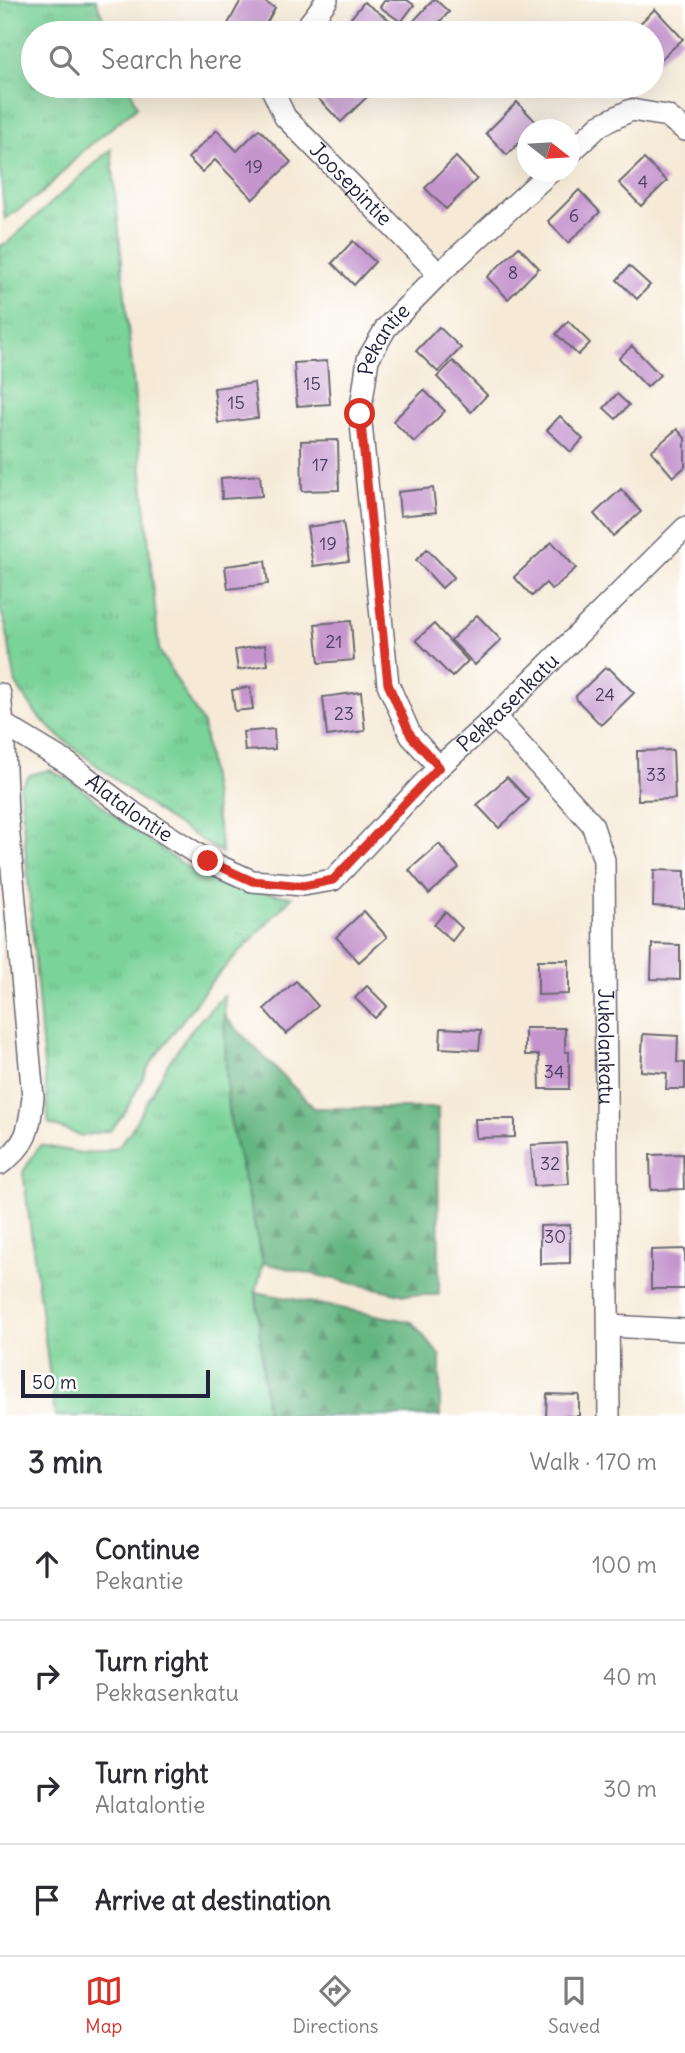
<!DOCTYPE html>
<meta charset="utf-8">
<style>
body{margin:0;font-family:Delius,sans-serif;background:#f7f7f7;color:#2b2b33}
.compass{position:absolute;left:517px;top:119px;width:63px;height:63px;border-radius:50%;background:#fff;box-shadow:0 7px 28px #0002;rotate:107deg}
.scale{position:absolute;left:21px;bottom:18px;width:189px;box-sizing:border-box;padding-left:7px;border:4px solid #22223b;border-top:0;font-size:19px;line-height:24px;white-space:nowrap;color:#22223b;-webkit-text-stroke:5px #fff;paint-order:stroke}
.stop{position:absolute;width:21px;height:21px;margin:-16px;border:5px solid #d93025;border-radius:50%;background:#fff}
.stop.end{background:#d93025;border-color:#fff;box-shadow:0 2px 7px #0008}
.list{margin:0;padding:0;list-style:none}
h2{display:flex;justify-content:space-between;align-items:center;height:91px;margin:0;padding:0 28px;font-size:30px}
h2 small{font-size:23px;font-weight:400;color:#7c7c81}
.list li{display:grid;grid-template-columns:46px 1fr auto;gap:21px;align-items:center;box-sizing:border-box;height:112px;padding:0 28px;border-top:2px solid #e1e1e2}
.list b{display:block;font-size:26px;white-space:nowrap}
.list p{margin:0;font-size:23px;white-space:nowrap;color:#7c7c81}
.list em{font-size:23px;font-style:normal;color:#7c7c81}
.icon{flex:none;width:38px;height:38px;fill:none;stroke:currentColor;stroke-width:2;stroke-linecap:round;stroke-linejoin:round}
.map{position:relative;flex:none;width:685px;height:1416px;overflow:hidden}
.search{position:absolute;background:#fff;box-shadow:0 7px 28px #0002;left:21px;right:21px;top:21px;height:77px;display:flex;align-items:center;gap:18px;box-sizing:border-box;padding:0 24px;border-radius:38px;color:#7c7c81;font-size:26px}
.sheet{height:539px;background:#fff}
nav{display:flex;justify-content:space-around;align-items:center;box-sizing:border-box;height:98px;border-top:2px solid #e1e1e2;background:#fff;font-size:19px;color:#7c7c81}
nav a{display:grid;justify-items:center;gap:4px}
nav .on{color:#d93025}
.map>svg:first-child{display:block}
</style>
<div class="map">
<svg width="685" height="1416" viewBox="0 0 685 1416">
<defs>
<pattern id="grass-tufts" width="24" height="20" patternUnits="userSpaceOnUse" patternTransform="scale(1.75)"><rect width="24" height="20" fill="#7ad398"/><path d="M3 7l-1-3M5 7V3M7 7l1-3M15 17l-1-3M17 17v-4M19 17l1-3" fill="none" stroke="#69b584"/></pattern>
<pattern id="forest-firs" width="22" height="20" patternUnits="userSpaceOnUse" patternTransform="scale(1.75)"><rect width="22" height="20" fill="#63b580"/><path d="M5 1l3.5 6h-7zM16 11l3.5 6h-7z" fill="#51936a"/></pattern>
</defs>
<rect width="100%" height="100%" fill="#fff"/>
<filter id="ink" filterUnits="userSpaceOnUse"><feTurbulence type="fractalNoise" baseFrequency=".0143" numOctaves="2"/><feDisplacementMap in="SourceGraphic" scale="14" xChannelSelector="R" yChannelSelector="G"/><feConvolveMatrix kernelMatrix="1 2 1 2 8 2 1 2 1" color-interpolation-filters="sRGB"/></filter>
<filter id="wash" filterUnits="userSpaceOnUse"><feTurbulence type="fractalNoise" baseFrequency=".00686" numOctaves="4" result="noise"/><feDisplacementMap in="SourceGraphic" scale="28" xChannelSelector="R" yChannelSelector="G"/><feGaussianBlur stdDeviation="1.57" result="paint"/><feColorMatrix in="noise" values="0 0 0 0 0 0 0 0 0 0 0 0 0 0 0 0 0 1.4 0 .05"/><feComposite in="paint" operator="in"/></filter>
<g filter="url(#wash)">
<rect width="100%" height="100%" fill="#f6ead7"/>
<g fill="url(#grass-tufts)" stroke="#4e7a6a" stroke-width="2">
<path d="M0,0H96L109,33H33V86H129L137,107L84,150L42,193L5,219L0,169Z"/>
<path d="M111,149L159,650L203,724L222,853L163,816L60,737L38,716L16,684L6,627L0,608V246L7,243Z"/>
<path d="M49,770L72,781L125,824L187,867L225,887L292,897L211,982L150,1064L127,1109L111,1130L82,1136L49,1124L20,786L30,775Z"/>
<path d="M224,995L228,1110L263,1263L256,1292L267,1416H55L23,1172L40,1145L80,1153L104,1152L118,1147L130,1132L169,1062L192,1029Z"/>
</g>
<g fill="url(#forest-firs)" stroke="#426c5e" stroke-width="2">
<path d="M224,1016L314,1108H438L439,1295H405L263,1263L228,1110Z"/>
<path d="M256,1292L412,1322L440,1356V1416H267Z"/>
</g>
<g id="blocks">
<g fill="#c494cd">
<path d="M241,0H261L275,8L261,33H223Z"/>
<path d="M385,0H407L414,5L401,22L380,7Z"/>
<path d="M433,0H436L449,12L429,33H417L409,26Z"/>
<path d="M364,2L398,26L393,33H368L350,19Z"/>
<path d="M655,9L683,39L659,61L652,53V33H634L632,31Z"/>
<path d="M306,86H366L372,92L341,122Z"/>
<path d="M517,102L538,124L532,130H528V134L507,155L486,133Z"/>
<path d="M259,129L291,162L253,199L215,160L202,172L188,158L217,130L237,151Z"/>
<path d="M456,157L477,179L446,209L425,188Z"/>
<path d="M644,159L667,181L641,206L619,183Z"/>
<path d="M579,190L600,212L568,243L548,221Z"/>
<path d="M353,241L375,262L354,285L332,263Z"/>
<path d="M519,247L539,268L508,299L487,277Z"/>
<path d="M629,266L650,285L637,299L617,280Z"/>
<path d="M568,321L590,343L578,355L556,334Z"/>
<path d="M439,327L461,348L438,372L416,351Z"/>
<path d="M632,346L660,375L647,387L619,358Z"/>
<path d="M327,361L330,404L297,406L294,363Z"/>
<path d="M453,361L487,395L471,412L437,377Z"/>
<path d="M254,383L258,418L218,423L214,388Z"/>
<path d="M424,390L445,411L414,442L393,421Z"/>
<path d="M617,394L629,405L616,419L604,408Z"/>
<path d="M560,416L583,439L571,452L547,430Z"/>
<path d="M677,429L685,438V467L673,477L651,451Z"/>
<path d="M338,440L339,490L302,491L301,441Z"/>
<path d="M260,475L262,496L222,499L221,478Z"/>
<path d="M433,488L436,512L400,516L398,492Z"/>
<path d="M621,489L641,512L613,536L594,514Z"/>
<path d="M343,522L349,561L313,566L307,527Z"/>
<path d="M552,542L576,568L552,590L546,583L532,596L514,577Z"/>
<path d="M427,549L454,577L442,588L416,560Z"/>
<path d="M265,561L268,584L228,589L225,566Z"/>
<path d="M477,615L501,640L475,665L451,640Z"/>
<path d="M351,621L354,660L319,663L315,624Z"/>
<path d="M434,624L468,661L452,677L416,640Z"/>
<path d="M265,645L268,665L238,670L235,650Z"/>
<path d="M606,667L608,669L609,668L634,693L601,725L577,700L576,696Z"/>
<path d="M250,687L253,709L235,711L232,690Z"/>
<path d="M361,692L365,731L327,736L323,697Z"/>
<path d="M274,729L275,749L245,751L243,732Z"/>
<path d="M673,750L675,799L638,800L637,751Z"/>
<path d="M507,777L529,800L499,828L477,805Z"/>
<path d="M439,844L459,868L429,894L409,870Z"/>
<path d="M654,870L685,871V908L653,906Z"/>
<path d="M364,911L387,937L359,962L336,937Z"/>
<path d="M445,912L462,928L452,941L434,925Z"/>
<path d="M652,944L680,945V980L651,979Z"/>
<path d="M538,960H569V994L538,995Z"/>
<path d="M296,981L318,1006L286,1034L264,1009Z"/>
<path d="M367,986L387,1006L375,1018L355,998Z"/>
<path d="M441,1028L481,1030L479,1050L440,1048Z"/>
<path d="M525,1028H565V1052H569V1089H540L539,1055H525Z"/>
<path d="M643,1034L678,1036L677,1062L685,1063V1089H666L667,1073L641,1071Z"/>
<path d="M475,1119H515V1137L476,1138Z"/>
<path d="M566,1143L569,1184L534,1186L531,1145Z"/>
<path d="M683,1154L684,1189L651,1190L650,1155Z"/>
<path d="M570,1225V1263L540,1264V1226Z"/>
<path d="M685,1249V1289H651V1250Z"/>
<path d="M547,1394L579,1395V1416H546Z"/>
</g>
</g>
</g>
<g filter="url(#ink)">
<use href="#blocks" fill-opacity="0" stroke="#6c6872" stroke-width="2"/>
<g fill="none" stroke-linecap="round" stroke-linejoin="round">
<g stroke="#6c6872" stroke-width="24">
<g id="street">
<path d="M302,33L327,0"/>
<path id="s1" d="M273,86L272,89L285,117L439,274"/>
<path d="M570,153L600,125L631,110L667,116L685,130"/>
<path id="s2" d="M0,694L3,724L69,764L135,814L208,861L252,881L303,885L333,880L439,767L495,717L685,528"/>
<path id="s3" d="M495,717L592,824L604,860L609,1416"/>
<path d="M0,725L3,724L7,814L33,1097C29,1130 28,1144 0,1164"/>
<path id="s4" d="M439,767L411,736L388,684L360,414L368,359L386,328L439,274L550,172"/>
<path d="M610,1326L685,1330"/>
</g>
</g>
<use href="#street" stroke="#fff" stroke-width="21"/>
</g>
</g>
<g fill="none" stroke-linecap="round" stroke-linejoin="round" filter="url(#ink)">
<path stroke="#d93025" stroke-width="9" d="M208,861L252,881L303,886L333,880L439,767L411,736L388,684L360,414"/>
</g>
<g text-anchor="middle" stroke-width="7" stroke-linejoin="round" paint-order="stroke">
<g font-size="18" fill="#4a3e60">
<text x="254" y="173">19</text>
<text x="643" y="188">4</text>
<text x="574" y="222">6</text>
<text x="513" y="279">8</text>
<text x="312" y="390">15</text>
<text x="236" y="409">15</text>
<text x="320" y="471">17</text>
<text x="328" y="550">19</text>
<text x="334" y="648">21</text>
<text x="605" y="701">24</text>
<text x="344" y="720">23</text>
<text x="656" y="781">33</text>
<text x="554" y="1078">34</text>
<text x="550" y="1170">32</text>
<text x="555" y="1243">30</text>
</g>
<g font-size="21" fill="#22223b" stroke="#fff">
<text dy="7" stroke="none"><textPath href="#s1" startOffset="128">Joosepintie</textPath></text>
<text dy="7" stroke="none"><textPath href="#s4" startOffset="450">Pekantie</textPath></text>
<text dy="7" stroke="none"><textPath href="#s2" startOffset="656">Pekkasenkatu</textPath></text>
<text dy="7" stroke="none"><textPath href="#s2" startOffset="182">Alatalontie</textPath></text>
<text dy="7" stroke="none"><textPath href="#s3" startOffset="369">Jukolankatu</textPath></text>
</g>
</g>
</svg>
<svg class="compass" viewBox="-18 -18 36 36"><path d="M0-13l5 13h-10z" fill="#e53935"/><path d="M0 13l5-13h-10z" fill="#7c7c81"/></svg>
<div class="scale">50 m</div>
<div class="stop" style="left:360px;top:414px"></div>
<div class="stop end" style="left:208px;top:861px"></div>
<div class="search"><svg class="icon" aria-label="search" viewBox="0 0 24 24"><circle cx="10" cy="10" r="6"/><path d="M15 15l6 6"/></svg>Search here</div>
</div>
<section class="sheet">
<h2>3 min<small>Walk · 170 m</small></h2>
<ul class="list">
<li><svg class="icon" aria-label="ahead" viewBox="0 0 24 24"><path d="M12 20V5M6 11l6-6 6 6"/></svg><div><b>Continue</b><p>Pekantie</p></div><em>100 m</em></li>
<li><svg class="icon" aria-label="right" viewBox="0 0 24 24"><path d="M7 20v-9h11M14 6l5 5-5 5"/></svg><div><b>Turn right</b><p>Pekkasenkatu</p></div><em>40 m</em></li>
<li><svg class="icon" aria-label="right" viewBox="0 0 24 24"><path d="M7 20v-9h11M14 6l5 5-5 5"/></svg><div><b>Turn right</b><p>Alatalontie</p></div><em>30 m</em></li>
<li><svg class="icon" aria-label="arrive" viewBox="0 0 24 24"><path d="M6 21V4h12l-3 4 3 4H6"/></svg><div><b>Arrive at destination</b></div></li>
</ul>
</section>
<nav>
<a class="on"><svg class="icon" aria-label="map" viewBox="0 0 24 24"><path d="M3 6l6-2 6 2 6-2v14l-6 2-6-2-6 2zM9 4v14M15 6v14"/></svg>Map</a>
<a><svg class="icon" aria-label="directions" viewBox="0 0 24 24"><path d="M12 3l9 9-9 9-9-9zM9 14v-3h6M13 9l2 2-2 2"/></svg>Directions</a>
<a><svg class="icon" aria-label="saved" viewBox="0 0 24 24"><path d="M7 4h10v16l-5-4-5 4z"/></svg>Saved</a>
</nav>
